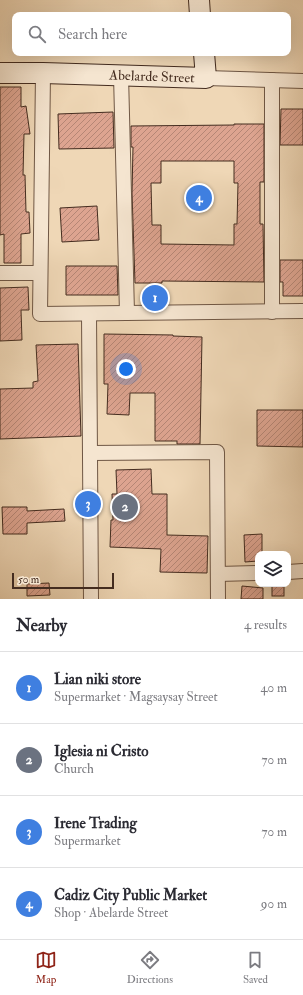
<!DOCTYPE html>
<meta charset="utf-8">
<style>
body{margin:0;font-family:"IM FELL Double Pica",serif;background:#f7f7f7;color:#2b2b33}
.controls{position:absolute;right:12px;bottom:12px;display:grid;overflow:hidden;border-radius:8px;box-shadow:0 4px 16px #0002}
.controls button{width:36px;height:36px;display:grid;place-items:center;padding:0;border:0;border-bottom:1px solid #e1e1e2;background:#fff;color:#2b2b33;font:20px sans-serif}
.scale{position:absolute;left:12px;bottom:10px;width:102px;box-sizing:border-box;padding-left:4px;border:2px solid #442c1f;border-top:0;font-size:11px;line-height:14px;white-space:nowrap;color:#442c1f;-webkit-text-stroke:3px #f5e5d0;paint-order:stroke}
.you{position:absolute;left:126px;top:369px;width:14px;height:14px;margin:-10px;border:3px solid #fff;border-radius:50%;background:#1a73e8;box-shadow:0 0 0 6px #1a73e833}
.badge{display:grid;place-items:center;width:26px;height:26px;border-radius:50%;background:#8f2418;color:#fff;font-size:13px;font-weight:700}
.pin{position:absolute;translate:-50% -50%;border:2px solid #fff;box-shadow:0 1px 4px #0006}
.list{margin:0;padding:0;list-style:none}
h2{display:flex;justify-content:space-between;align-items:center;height:52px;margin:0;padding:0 16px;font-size:17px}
h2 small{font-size:13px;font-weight:400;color:#7c7c81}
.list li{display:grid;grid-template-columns:26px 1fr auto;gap:12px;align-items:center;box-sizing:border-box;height:72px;padding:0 16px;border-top:1px solid #e1e1e2}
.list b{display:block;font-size:15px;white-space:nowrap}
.list p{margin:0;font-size:13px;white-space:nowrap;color:#7c7c81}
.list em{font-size:13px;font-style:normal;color:#7c7c81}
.icon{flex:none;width:22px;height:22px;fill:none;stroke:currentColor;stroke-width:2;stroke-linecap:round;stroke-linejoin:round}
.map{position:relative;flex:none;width:303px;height:599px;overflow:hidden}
.search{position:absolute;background:#fff;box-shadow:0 4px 16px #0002;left:12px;right:12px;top:12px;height:44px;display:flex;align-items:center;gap:10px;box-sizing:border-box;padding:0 14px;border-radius:8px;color:#7c7c81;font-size:15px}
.sheet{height:340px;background:#fff}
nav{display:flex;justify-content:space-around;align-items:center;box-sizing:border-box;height:56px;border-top:1px solid #e1e1e2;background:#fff;font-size:11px;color:#7c7c81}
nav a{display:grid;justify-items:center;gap:2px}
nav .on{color:#8f2418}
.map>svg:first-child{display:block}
</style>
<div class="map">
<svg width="303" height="599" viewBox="0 0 303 599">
<defs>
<pattern id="building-hatch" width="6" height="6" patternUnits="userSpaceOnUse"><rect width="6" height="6" fill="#dda490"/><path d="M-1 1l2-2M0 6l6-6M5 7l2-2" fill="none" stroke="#b58675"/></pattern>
</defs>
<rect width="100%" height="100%" fill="#efd7b6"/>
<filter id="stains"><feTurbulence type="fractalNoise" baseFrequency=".005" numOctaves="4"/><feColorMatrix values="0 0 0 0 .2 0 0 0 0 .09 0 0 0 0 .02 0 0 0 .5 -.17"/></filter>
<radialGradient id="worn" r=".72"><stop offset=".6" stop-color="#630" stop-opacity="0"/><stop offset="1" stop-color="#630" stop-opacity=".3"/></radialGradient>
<g fill="url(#building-hatch)" stroke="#442c1f" fill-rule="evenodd">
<path d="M0,87H21V107L26,106L30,134H24L23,175H25L26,212H29L30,233L21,234V263H4V234L0,235Z"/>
<path d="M281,109H303V145H280Z"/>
<path d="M113,112L114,148L59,149L58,114Z"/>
<path d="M234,124H264V182H260V224H263L264,282L162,281V283H135L132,193L133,147H131V126L234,125ZM161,161H234V183H238L237,224H234V245L161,244V225H152L151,183H161Z"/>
<path d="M97,206L99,240L62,242L60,208Z"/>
<path d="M280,260H303V296H283V282H280Z"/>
<path d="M66,266H117L118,295H66Z"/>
<path d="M28,287L29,310H21L22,340L0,341V288Z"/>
<path d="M104,334L173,335V336L202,337L200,444H177V441H155V393H130L129,415L107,414L108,384H104Z"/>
<path d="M78,344L81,436L0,439V389L33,388V382L38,381L36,345Z"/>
<path d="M257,410H303V447L257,446Z"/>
<path d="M151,469L152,494H167V535L208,536L207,573L160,572L161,549L110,547L111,520H113L112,494H117L116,470Z"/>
<path d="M2,507H27V511L64,509L65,521L27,523V534H3Z"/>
<path d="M262,534V554H258V561L245,562L244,535Z"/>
<path d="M49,583L50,595L27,596V584Z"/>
<rect x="272" y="584" width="12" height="12"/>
<path d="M242,586L263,588V599H241Z"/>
</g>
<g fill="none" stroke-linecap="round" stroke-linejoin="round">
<g stroke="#6f5745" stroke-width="16">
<g id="minor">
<path d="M43,73L40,314L303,311"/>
<path d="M121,75L127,313"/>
<path d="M206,78L303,81"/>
<path d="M272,80V312"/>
<path d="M0,273H40"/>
<path d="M89,314L91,599"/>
<path d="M90,453L217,452L218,599"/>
<path d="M288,572L303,571"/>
<path d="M218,574L258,573"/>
</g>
</g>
<g stroke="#442c1f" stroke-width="22">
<g id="secondary">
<path d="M199,0L200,15"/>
<path d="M0,73H43L206,78L204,53"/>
</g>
</g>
<use href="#minor" stroke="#f5e5d0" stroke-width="14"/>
<use href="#secondary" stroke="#f5e5d0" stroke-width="20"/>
</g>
<g text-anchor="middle" stroke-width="4" stroke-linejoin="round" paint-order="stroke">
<g font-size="14" fill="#442c1f" stroke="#f5e5d0">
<text transform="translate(152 76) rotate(2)" y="5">Abelarde Street</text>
</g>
</g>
<rect width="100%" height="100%" filter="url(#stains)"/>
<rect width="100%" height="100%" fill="url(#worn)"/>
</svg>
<div class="controls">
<button><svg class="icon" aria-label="layers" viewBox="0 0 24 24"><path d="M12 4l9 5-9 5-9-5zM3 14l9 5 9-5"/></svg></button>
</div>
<div class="scale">50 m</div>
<div class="you"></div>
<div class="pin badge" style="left:155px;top:298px;background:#3f7fe0">1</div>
<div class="pin badge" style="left:125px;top:507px;background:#6b7280">2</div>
<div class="pin badge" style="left:88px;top:504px;background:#3f7fe0">3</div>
<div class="pin badge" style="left:199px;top:198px;background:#3f7fe0">4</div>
<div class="search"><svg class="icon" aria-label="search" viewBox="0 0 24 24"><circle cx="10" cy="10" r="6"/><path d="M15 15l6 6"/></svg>Search here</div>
</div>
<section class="sheet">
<h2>Nearby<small>4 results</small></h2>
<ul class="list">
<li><span class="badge" style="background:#3f7fe0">1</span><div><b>Lian niki store</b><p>Supermarket · Magsaysay Street</p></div><em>40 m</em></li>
<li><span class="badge" style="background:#6b7280">2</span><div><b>Iglesia ni Cristo</b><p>Church</p></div><em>70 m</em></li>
<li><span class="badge" style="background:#3f7fe0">3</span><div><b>Irene Trading</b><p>Supermarket</p></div><em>70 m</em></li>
<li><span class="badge" style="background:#3f7fe0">4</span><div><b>Cadiz City Public Market</b><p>Shop · Abelarde Street</p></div><em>90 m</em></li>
</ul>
</section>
<nav>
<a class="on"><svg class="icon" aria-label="map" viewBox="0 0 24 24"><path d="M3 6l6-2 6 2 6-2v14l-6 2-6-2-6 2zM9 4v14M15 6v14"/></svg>Map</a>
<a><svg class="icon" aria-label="directions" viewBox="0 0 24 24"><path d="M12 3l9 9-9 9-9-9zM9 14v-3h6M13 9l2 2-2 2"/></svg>Directions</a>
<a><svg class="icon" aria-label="saved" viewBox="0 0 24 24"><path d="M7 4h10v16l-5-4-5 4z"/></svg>Saved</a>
</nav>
